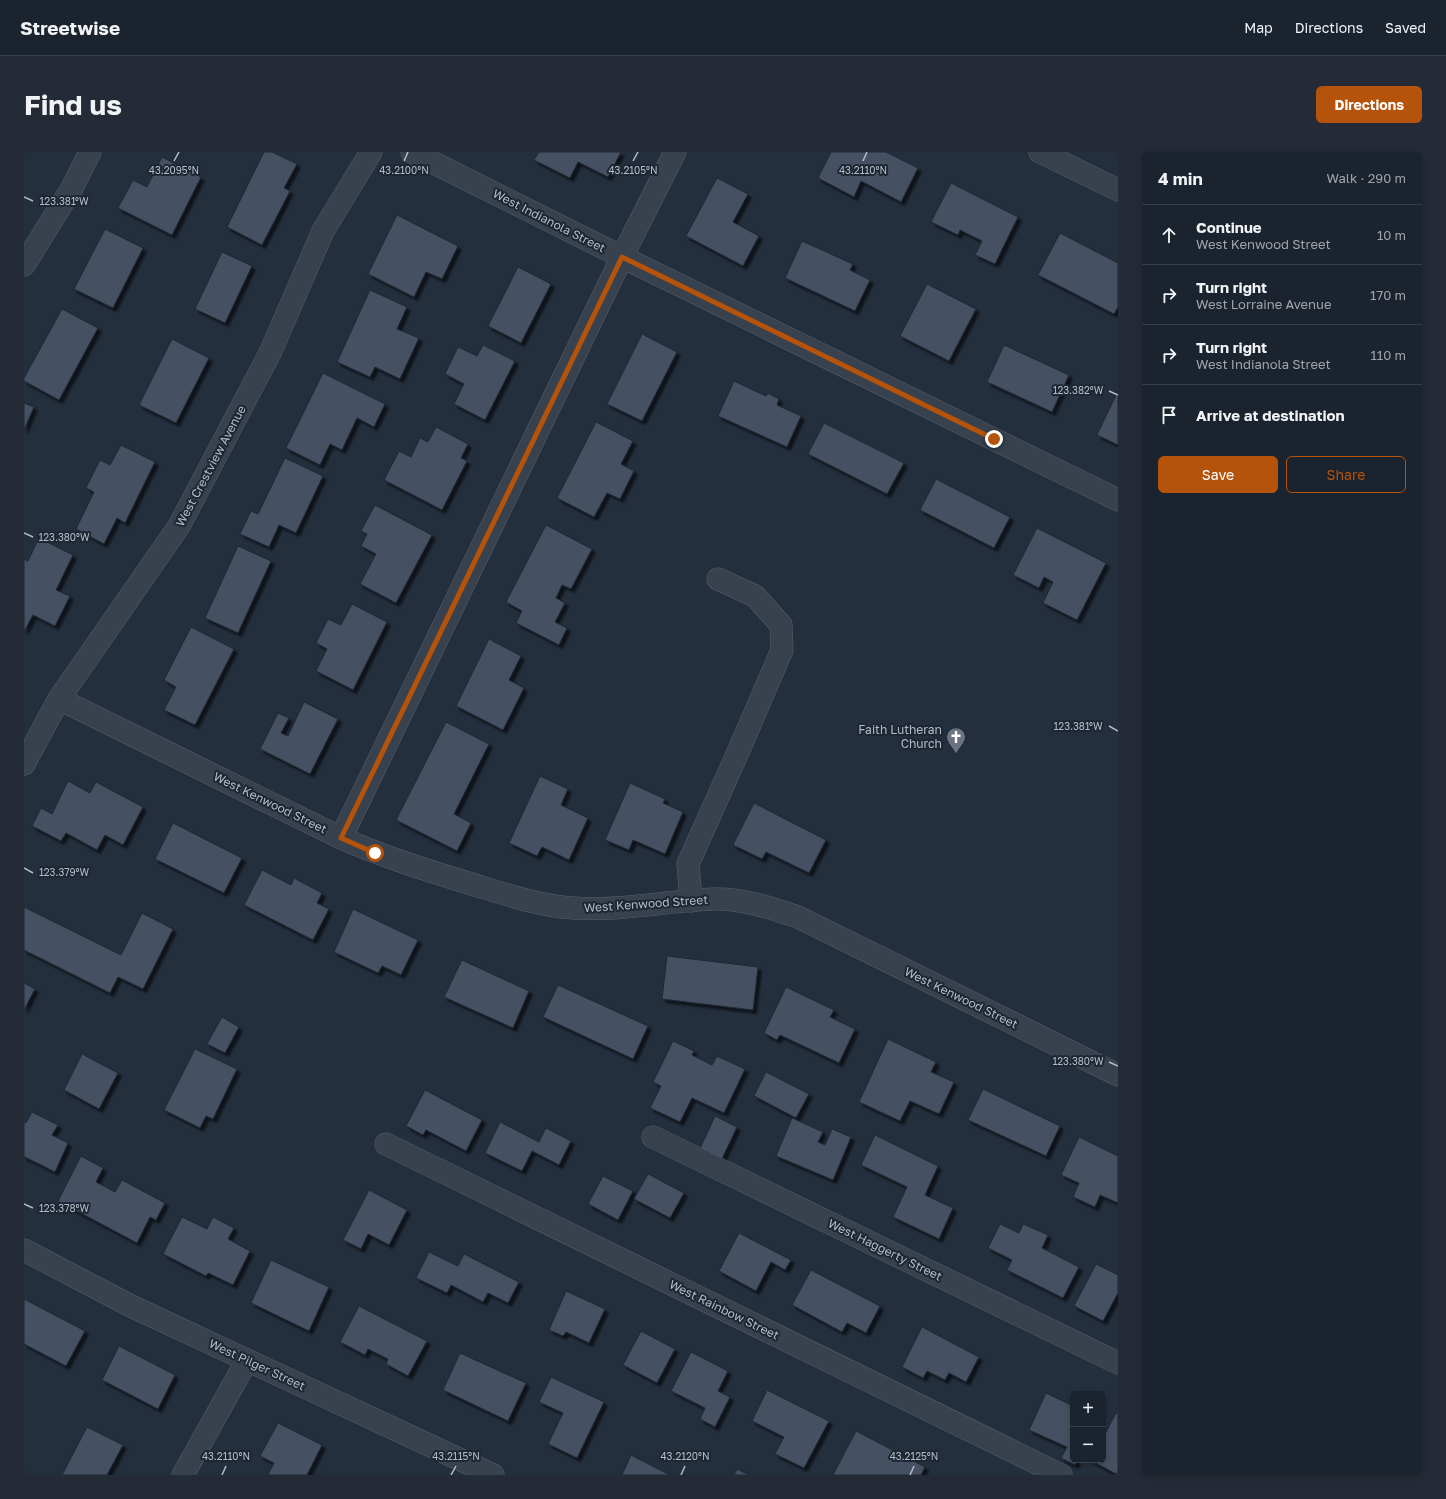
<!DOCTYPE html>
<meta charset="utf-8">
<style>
body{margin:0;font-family:"Golos Text",sans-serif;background:#242b36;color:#f1f3f6}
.controls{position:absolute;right:12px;bottom:12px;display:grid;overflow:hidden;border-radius:6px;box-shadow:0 2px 6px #0003}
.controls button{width:36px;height:36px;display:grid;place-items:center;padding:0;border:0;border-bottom:1px solid #39404a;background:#1b232e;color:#f1f3f6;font:20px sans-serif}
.stop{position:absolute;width:12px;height:12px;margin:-9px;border:3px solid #b45309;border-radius:50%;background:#fff}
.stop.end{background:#b45309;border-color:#fff;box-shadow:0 1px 4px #0008}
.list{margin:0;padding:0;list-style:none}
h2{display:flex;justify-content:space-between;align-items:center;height:52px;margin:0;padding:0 16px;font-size:17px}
h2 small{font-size:13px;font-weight:400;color:#a0a4aa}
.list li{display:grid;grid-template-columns:26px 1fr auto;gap:12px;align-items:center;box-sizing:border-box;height:60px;padding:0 16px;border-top:1px solid #39404a}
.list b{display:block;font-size:15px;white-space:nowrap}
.list p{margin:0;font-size:13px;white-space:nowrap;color:#a0a4aa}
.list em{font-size:13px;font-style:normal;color:#a0a4aa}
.actions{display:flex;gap:8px;padding:12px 16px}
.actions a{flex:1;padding:9px 0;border:1px solid #b45309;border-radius:6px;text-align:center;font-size:14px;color:#b45309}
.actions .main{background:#b45309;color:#fff}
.icon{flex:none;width:22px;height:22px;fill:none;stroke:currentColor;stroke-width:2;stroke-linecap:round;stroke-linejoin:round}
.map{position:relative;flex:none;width:1094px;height:1323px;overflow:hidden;border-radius:6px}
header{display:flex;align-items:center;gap:24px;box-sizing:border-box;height:56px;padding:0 20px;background:#1b232e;border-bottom:1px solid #39404a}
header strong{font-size:19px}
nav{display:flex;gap:22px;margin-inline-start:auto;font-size:14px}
.intro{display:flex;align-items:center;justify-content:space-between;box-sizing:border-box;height:96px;padding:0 24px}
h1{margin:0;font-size:28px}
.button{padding:10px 18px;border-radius:6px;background:#b45309;color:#fff;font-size:14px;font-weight:700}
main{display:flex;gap:24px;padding:0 24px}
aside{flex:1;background:#1b232e;border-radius:6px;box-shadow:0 2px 6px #0003}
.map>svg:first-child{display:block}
</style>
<header>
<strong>Streetwise</strong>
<nav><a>Map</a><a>Directions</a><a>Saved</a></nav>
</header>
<div class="intro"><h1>Find us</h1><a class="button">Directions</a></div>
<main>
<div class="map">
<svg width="1094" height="1323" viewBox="0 0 1094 1323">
<defs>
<filter id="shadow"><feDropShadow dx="3.5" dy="3.5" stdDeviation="1" flood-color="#0009"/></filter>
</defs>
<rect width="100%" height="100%" fill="#242f3e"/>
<g fill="#455162" stroke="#1f2835" filter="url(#shadow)">
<path d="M240,0H248L273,12L260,36L266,39L238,93L203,75Z"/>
<path d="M515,0H597L584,25L554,10L546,26L510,8Z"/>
<path d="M807,0H862L894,16L877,50L837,29L830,45L794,26Z"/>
<path d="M138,5L177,25L148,83L94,56L109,28L123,35Z"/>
<path d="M693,26L724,42L709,70L735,84L719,114L662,84Z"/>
<path d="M927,31L994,65L971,112L951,103L958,89L936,78L934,83L907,70Z"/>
<path d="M373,63L434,94L418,127L402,120L390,145L344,122Z"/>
<path d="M81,77L119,96L89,156L50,137Z"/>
<path d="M1036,81L1094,111V155L1090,162L1014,123Z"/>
<path d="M778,89L829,112L826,118L846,128L831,159L761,126Z"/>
<path d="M198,100L228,114L201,171L171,157Z"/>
<path d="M494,115L527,132L497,191L464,174Z"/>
<path d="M903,132L952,157L925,209L876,184Z"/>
<path d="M346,138L383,155L373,177L395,186L376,227L351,215L346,225L313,210Z"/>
<path d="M38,157L74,176L35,248L0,229V226Z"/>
<path d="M618,182L653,200L618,269L583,252Z"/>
<path d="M148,187L185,206L152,271L115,253Z"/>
<path d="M459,193L491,209L461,268L430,252L440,232L421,222L434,195L453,204Z"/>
<path d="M980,193L1045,223L1028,260L963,230Z"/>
<path d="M299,221L361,252L350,275L333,266L318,298L306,292L296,313L262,296Z"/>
<path d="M710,229L742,244L744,241L755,247L753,253L777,264L763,295L694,264Z"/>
<path d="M1094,239V293L1073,283Z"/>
<path d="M0,251L10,255L0,278Z"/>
<path d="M572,270L609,289L597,312L610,319L596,347L583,341L570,365L533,346Z"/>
<path d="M800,271L880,311L863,342L784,302Z"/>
<path d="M412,275L444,292L437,306L443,309L418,358L360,328L375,299L387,305L396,286L404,290Z"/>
<path d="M97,293L131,310L101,371L93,366L80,392L52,377L70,340L62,336L76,308L86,313Z"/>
<path d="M261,306L299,324L272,381L255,373L245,395L216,382L227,359L234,362Z"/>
<path d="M912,327L986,365L970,396L896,358Z"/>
<path d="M351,353L408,383L372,451L336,432L352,402L337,394L343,382L337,379Z"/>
<path d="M522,373L568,397L547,437L538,433L532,446L541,451L531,470L543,476L535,493L492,471L498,459L482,450Z"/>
<path d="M1013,376L1082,411L1053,468L1019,451L1029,430L1020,425L1015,436L989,423Z"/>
<path d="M15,386L49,403L32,438L46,444L31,474L9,463L1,478H0V407L4,409Z"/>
<path d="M214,394L247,409L214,481L181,466Z"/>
<path d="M328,452L363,470L329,538L292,519L303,497L292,491L304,467L317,473Z"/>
<path d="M167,475L210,497L171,573L140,558L152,535L140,528Z"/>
<path d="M465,487L497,504L485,528L500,536L479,578L432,554Z"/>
<path d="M280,550L314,567L286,622L236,597L254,561L265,566L257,581L264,584Z"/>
<path d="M422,570L465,592L430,662L447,671L433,699L372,668Z"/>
<path d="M516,624L544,637L537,653L564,666L545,708L518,695L513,704L485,691Z"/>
<path d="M44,629L66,641L72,630L119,655L99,693L81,683L73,698L42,681L37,689L8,674L17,656L28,662Z"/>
<path d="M606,631L641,647L639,651L659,660L641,702L609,688L605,698L581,688Z"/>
<path d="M730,651L802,688L785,721L742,700L738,707L709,693Z"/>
<path d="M149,671L218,706L200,741L131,707Z"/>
<path d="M238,718L267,733L270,726L298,741L293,751L305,757L289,788L220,753Z"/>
<path d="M0,755L97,803L118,761L149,777L119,837L94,825L86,841L0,798Z"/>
<path d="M329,757L394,788L377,823L358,814L354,821L310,800Z"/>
<path d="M643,804L734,815L729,858L638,847Z"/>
<path d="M438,808L505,839L489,876L420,845Z"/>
<path d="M0,831L11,837L0,858Z"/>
<path d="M534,833L624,874L609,907L519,865Z"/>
<path d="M762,835L810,858L806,865L831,877L815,911L756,883L753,888L740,881Z"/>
<path d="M198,865L215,875L201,901L183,892Z"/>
<path d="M864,887L912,910L907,920L930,930L915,962L886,949L876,969L835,950Z"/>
<path d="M649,889L670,899L668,903L688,913L693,904L721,917L700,961L668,946L656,970L626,956L637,934L629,930Z"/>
<path d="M171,897L213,917L189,967L182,964L176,976L140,958Z"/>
<path d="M58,902L94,921L75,957L40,938Z"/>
<path d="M742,920L785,942L772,966L730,944Z"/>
<path d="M959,937L1036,974L1022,1004L944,968Z"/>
<path d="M401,938L458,968L442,999L402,978L399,983L382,974Z"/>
<path d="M8,960L34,973L28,983L44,991L31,1020L1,1005L0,1007V970L2,971Z"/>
<path d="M691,964L713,975L697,1009L675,999Z"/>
<path d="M768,966L799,980L794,990L801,993L808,977L827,985L809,1028L752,1004Z"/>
<path d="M476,970L515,990L522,976L547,989L535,1013L508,999L498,1019L461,1001Z"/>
<path d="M851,983L914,1014L901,1043L929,1056L915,1087L869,1065L883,1035L837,1013Z"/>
<path d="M1055,985L1094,1004V1051L1076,1043L1071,1055L1049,1045L1055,1031L1037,1023Z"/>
<path d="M57,1004L79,1016L72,1030L91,1040L98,1028L141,1051L132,1068L126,1065L113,1091L34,1049Z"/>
<path d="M624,1022L660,1041L646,1066L610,1047Z"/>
<path d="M579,1024L609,1039L594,1068L564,1052Z"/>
<path d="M345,1038L383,1058L365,1093L344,1082L337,1097L319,1088Z"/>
<path d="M158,1065L183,1077L189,1065L210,1076L204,1087L226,1099L209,1133L184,1121L182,1124L139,1102Z"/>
<path d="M976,1072L995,1081L999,1072L1024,1083L1018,1096L1055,1115L1039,1146L983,1118L988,1108L964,1096Z"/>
<path d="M715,1081L767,1108L761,1118L747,1110L732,1139L695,1119Z"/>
<path d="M405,1100L434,1114L440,1102L495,1130L484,1151L464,1141L459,1150L427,1133L423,1141L392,1126Z"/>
<path d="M247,1108L305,1135L285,1179L227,1151Z"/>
<path d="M1072,1112L1094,1123V1141L1079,1169L1050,1154Z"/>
<path d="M787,1118L856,1154L842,1181L823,1171L818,1180L768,1153Z"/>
<path d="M542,1139L581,1157L565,1191L542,1180L539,1184L525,1178Z"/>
<path d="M0,1147L61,1179L42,1214L0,1192Z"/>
<path d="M335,1154L403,1189L384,1224L362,1212L364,1207L344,1197L341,1203L316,1190Z"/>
<path d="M898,1175L955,1205L942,1230L925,1221L921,1228L903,1219L899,1226L878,1215Z"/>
<path d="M617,1179L651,1197L633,1231L599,1213Z"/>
<path d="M95,1194L151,1223L134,1257L78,1228Z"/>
<path d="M667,1200L704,1219L694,1239L706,1245L691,1275L676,1267L681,1256L647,1239Z"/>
<path d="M436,1201L502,1231L484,1269L419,1238Z"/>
<path d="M527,1225L580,1250L553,1306L524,1292L539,1261L515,1250Z"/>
<path d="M743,1238L805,1269L780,1316L751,1302L760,1285L728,1269Z"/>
<path d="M1022,1241L1049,1254V1308H1053L1051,1313L1037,1306L1043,1295L1005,1278Z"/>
<path d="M1092,1261L1094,1262V1323L1066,1308H1079V1280L1081,1282Z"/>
<path d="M254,1271L298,1293L283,1323H244L250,1311L236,1304Z"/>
<path d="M63,1275L99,1293L83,1323H38Z"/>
<path d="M832,1279L901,1315L897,1323H809Z"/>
<path d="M607,1303L644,1322V1323H598Z"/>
<path d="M713,1317L725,1323H710Z"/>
</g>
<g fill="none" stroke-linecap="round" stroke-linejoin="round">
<g stroke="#565f6c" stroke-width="23">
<g id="minor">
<path d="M388,0L598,105L1094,348"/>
<path d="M1016,0L1094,38"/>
<path d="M0,113L48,36L66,0"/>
<path d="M35,547L317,686C360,705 405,719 451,733C484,743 516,754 550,756C597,759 643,749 689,747C718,746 747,756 774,765L1094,923"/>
<path d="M0,612L35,547L155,374L246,201L299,79L347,0"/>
<path d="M317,686L598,105L651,0"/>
<path d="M667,749L664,712L715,598L758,498L757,473L731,444L694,427"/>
<path d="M629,985L1094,1211"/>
<path d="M362,992L1037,1323"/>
<path d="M0,1098L107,1154L469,1323"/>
<path d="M159,1323L223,1208"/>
</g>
</g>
<use href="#minor" stroke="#38414e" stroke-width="22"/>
</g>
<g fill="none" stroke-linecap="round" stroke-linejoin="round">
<path stroke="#b45309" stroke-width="5" d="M351,701L317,686L598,105L970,287"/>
</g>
<path fill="none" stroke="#b4bcc9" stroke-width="1.5" d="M150,9L155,0M380,9L384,0M609,9L614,0M839,9L843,0M0,45L9,49M1085,239L1094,243M0,381L9,385M1085,574L1094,579M0,716L9,721M1085,910L1094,914M0,1052L9,1056M198,1323L202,1314M427,1323L432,1314M657,1323L661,1314M886,1323L890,1314"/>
<defs>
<g id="church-pin" transform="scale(1)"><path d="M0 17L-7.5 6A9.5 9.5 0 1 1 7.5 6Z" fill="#6b7280" stroke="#1d2633"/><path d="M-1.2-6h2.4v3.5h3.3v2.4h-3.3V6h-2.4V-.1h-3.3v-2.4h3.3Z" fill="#fff"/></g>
</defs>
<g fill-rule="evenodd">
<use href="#church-pin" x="932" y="585"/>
</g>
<g text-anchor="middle" stroke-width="4" stroke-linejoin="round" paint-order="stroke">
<g font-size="12" fill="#b4bcc9" stroke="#1d2633">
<text transform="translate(525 69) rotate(27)" y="4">West Indianola Street</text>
<text transform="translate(187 314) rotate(-62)" y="4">West Crestview Avenue</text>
<text transform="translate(246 651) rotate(26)" y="4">West Kenwood Street</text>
<text transform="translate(622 752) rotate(-4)" y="4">West Kenwood Street</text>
<text transform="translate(937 846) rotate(26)" y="4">West Kenwood Street</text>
<text transform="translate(861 1098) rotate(26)" y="4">West Haggerty Street</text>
<text transform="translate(700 1158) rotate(26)" y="4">West Rainbow Street</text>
<text transform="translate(233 1213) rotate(25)" y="4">West Pilger Street</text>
</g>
<g font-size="12" fill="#b4bcc9" stroke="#1d2633" text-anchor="end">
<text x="918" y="582">Faith Lutheran<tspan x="918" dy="14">Church</tspan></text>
</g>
</g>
<g font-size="10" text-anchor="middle" fill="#b4bcc9" stroke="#1d2633" stroke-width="4" stroke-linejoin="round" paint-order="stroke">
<text x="150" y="22">43.2095°N</text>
<text x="380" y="22">43.2100°N</text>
<text x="609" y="22">43.2105°N</text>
<text x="839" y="22">43.2110°N</text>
<text x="40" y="53">123.381°W</text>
<text x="1054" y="242">123.382°W</text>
<text x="40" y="389">123.380°W</text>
<text x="1054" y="578">123.381°W</text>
<text x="40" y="724">123.379°W</text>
<text x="1054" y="913">123.380°W</text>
<text x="40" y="1060">123.378°W</text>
<text x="202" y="1308">43.2110°N</text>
<text x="432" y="1308">43.2115°N</text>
<text x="661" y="1308">43.2120°N</text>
<text x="890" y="1308">43.2125°N</text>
</g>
</svg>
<div class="controls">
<button>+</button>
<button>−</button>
</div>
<div class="stop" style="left:351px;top:701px"></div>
<div class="stop end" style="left:970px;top:287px"></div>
</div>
<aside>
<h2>4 min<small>Walk · 290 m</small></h2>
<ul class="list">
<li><svg class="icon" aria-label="ahead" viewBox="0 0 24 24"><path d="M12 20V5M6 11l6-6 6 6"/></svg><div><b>Continue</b><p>West Kenwood Street</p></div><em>10 m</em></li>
<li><svg class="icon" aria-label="right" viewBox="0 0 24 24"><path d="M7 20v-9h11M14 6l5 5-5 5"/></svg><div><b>Turn right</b><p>West Lorraine Avenue</p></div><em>170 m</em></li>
<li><svg class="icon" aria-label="right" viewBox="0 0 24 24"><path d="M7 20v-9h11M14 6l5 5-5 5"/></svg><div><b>Turn right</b><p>West Indianola Street</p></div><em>110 m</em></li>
<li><svg class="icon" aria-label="arrive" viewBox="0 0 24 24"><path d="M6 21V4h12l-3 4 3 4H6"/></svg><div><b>Arrive at destination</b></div></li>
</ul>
<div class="actions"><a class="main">Save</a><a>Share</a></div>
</aside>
</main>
